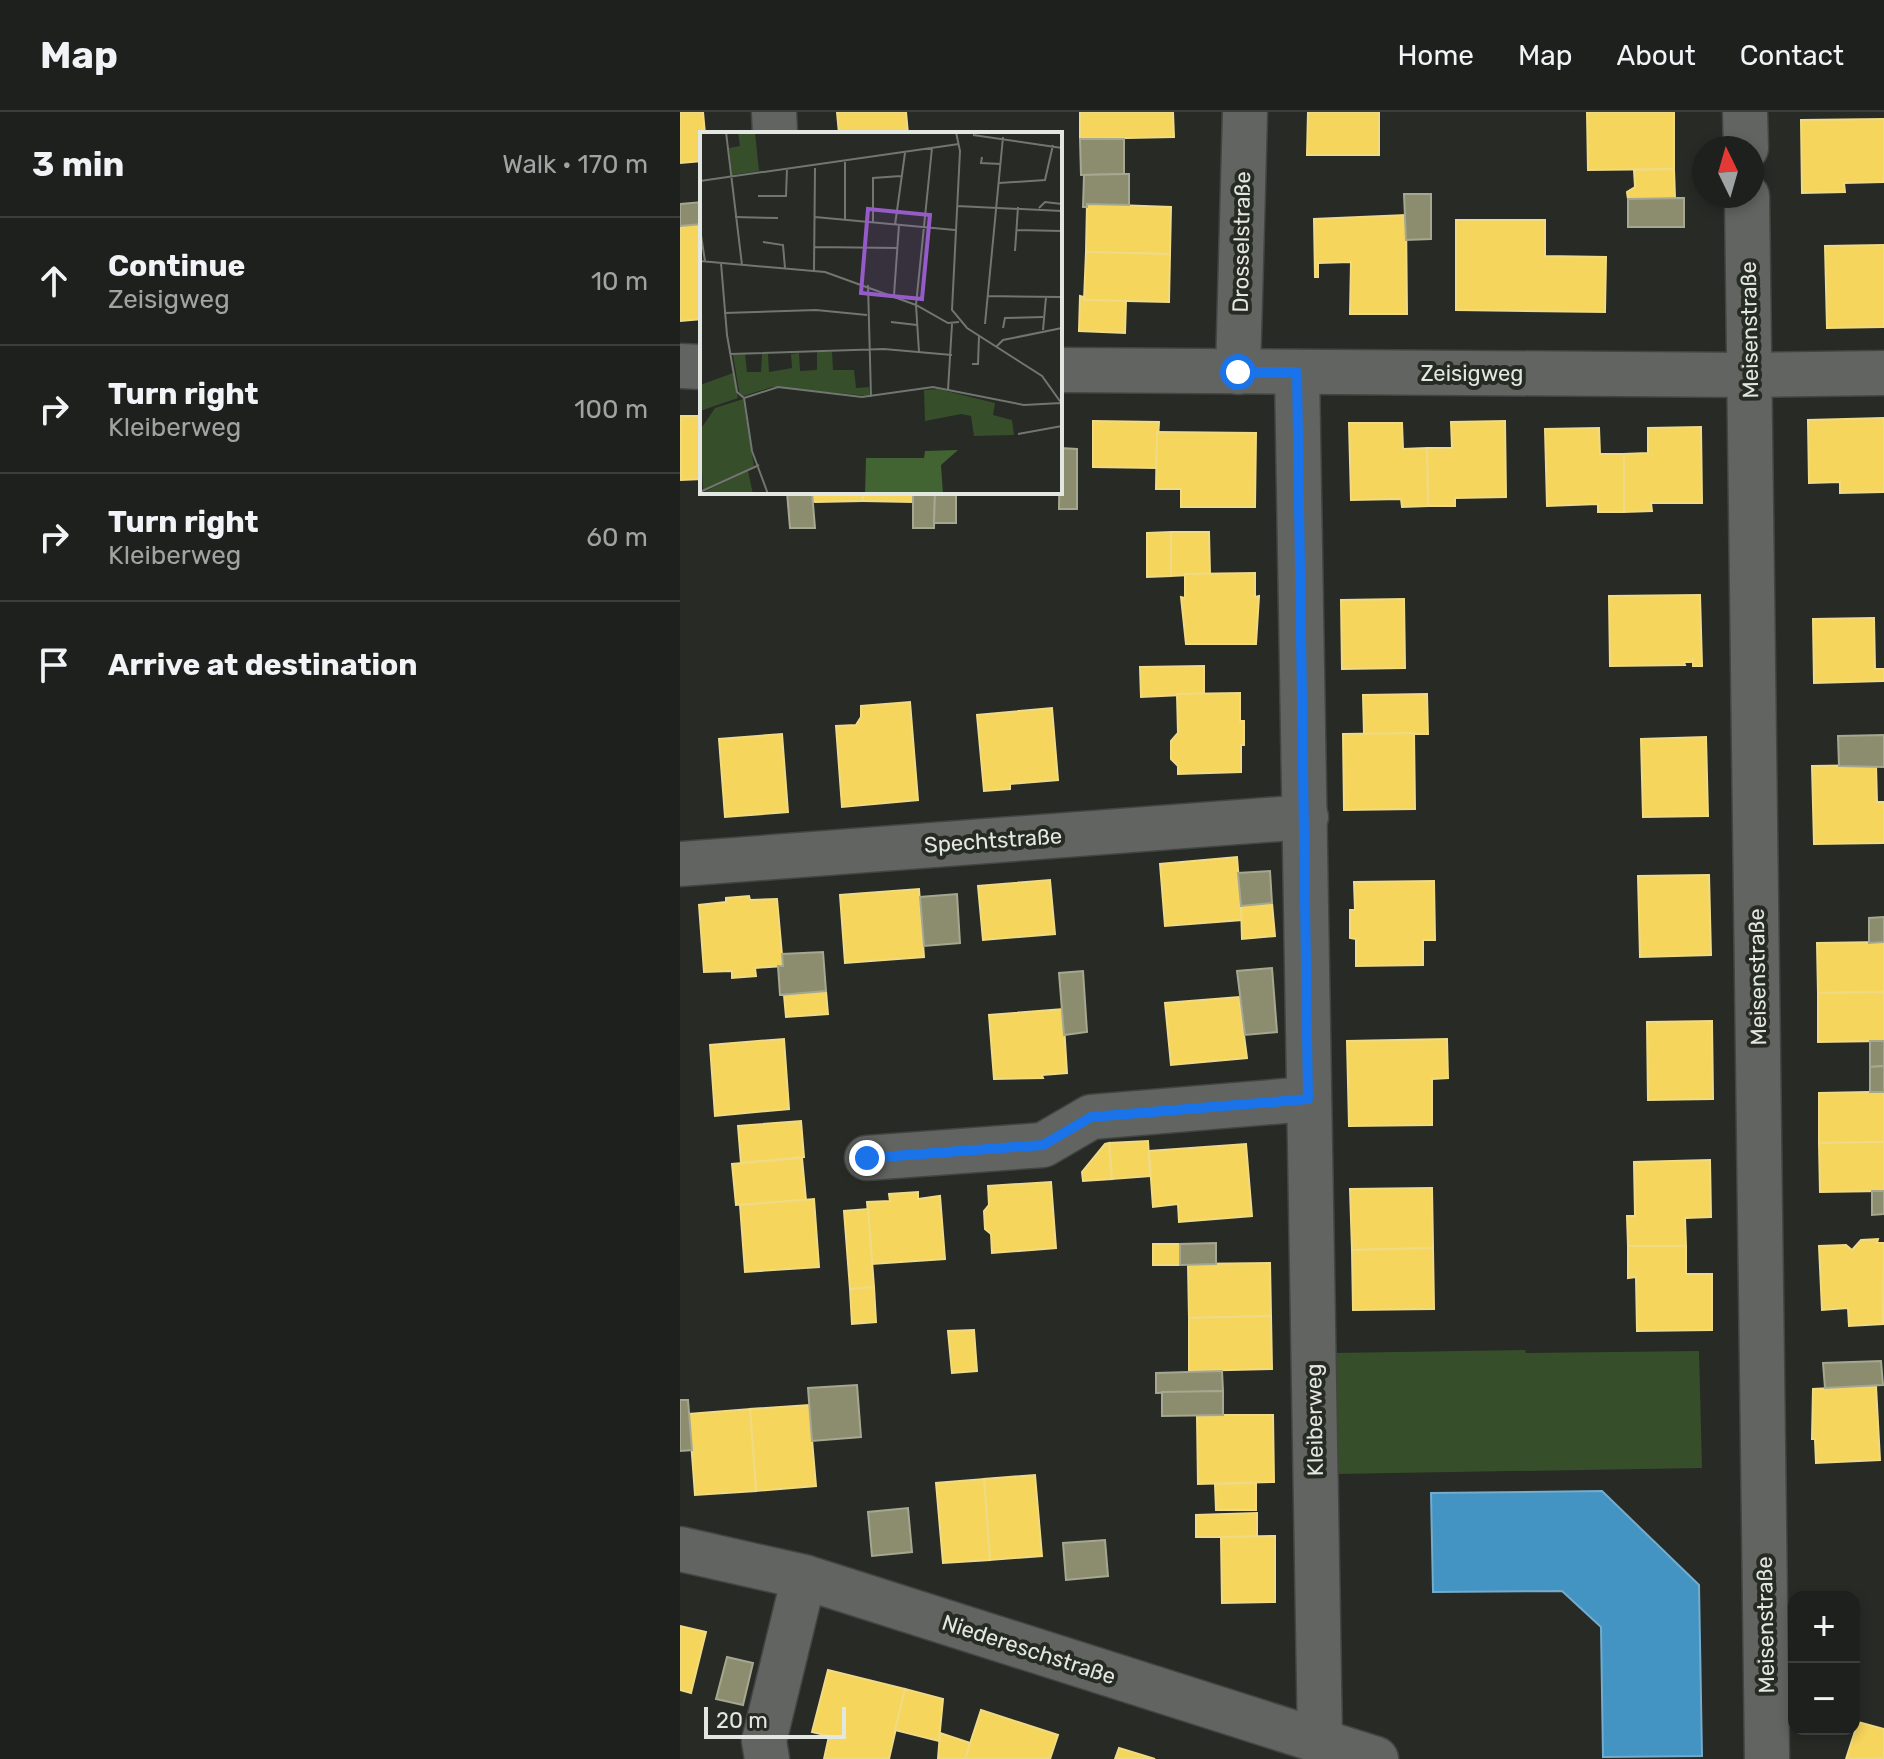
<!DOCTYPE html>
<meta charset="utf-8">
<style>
body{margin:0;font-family:Rubik,sans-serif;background:#2a2d29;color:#f1f3f6}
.controls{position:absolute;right:24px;bottom:24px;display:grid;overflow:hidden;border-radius:16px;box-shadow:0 4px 12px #0003}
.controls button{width:72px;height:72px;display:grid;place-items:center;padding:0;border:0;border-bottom:2px solid #3b3e3b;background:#1d201c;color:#f1f3f6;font:40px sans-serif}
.compass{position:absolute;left:1012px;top:24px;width:72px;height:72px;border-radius:50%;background:#1d201c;box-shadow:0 4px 12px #0003;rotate:355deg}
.scale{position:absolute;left:24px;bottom:20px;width:142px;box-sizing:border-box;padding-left:8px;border:4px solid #e3e7e1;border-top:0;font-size:22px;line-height:28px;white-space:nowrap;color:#e3e7e1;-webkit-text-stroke:6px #262c23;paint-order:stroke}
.stop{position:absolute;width:24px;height:24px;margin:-18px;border:6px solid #1a73e8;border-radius:50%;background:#fff}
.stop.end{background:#1a73e8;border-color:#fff;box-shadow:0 2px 8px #0008}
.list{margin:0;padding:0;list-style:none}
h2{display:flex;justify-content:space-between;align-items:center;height:104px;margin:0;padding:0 32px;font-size:34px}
h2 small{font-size:26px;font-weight:400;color:#a0a3a3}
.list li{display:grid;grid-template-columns:52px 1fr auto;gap:24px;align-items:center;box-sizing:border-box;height:128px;padding:0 32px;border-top:2px solid #3b3e3b}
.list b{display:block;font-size:30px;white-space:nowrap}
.list p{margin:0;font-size:26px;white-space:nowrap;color:#a0a3a3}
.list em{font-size:26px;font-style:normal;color:#a0a3a3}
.icon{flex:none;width:44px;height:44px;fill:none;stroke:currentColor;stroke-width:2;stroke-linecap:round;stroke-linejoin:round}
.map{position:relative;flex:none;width:1204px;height:1647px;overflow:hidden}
header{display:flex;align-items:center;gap:48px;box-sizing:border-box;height:112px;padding:0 40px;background:#1d201c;border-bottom:2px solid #3b3e3b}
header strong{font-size:38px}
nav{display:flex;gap:44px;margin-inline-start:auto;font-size:28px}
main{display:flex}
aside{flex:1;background:#1d201c}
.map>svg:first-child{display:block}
</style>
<header>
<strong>Map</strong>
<nav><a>Home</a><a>Map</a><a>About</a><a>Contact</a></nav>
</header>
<main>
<aside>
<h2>3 min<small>Walk · 170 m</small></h2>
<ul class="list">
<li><svg class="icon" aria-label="ahead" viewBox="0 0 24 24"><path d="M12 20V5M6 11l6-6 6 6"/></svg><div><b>Continue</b><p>Zeisigweg</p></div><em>10 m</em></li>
<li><svg class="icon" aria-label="right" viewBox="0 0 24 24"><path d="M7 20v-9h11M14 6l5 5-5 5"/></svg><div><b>Turn right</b><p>Kleiberweg</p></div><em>100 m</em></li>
<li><svg class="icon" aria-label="right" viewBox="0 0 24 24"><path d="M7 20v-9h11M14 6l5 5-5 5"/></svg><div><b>Turn right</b><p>Kleiberweg</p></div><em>60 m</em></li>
<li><svg class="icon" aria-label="arrive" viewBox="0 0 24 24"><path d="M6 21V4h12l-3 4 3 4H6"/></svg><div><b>Arrive at destination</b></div></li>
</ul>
</aside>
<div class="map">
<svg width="1204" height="1647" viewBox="0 0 1204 1647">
<rect width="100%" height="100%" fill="#272a25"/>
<path fill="#364f2a" d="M845,1238L846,1241L1019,1239L1022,1356L654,1362L652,1241Z"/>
<g fill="#f6d55c" stroke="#f0da84" stroke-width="2">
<path d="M0,0H23L25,22H22V49L0,51Z"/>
<path d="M157,0H226L228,22H159Z"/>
<path d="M400,0H493L494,25L400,27Z"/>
<path d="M628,0H699V43H627Z"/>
<path d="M907,0H994V57L908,58Z"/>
<path d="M1204,7V70L1164,71L1165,80L1122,81L1121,8Z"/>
<path d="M994,57L995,86H1004L948,87L947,80L955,75L954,58Z"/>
<path d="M407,92L491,95L490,142L406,140Z"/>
<path d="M726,103L727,202H670L671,150L638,151V165H635L634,107Z"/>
<path d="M776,108H865V144L926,145L925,200L776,198Z"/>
<path d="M22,112V207L0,209V114Z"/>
<path d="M1204,133V215L1147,216L1145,134Z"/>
<path d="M406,140L490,142L489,190L404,188Z"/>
<path d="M400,184L404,185V188L446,189L445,221L399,219Z"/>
<path d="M1,304H22V367L1,368Z"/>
<path d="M1204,306V380L1160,381V370L1129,371L1128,308Z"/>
<path d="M413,309L479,310L476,356L413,355Z"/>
<path d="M825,309L826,385L775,386V394H748L747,336H772L771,310Z"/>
<path d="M669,311H722L723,337L747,336L748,394L722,395L721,387L671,388Z"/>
<path d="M1021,315L1022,391H971L972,399L944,400V342L968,341V316Z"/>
<path d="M919,316L920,342H944V400H918V392L867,394L865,317Z"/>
<path d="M477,320L576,321L575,395H501V377H476Z"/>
<path d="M132,380H183V389L135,390L132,389Z"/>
<path d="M183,380H233V390L183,389Z"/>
<path d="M491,420V464L467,465V421Z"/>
<path d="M491,420H529L530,462L491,464Z"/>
<path d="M575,461V485L579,484L576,532H506L501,485L505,486V462Z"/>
<path d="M1020,483L1022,554H1013V547L1011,550H1004L1005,553L930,554L929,484Z"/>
<path d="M724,487L725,556L662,557L661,488Z"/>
<path d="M1194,506L1195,557H1204V569L1134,571L1133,507Z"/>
<path d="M524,554V582L461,585L460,555Z"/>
<path d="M560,581V609H564V633H561V660L498,662V654L491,647V629L498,621L497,582Z"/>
<path d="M747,582L748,622H684L683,583Z"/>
<path d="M230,590L238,688L162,695L156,614L176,613L181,605V594Z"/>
<path d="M372,596L378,668L330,672V677L304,679L297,603Z"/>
<path d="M734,621L735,697L664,698L663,622Z"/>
<path d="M102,622L108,700L45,705L39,627Z"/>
<path d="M1026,625L1028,704L963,705L961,627Z"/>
<path d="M1196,653L1197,690H1204V731L1134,732L1132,654Z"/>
<path d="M557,745L562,808L485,814L480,752Z"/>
<path d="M1029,763L1031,843L960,845L958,764Z"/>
<path d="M370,768L375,822L303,828L298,774Z"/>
<path d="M754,769L755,828H743V853L676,854V827L670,826V798H675L674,770Z"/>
<path d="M239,777L244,845L165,851L160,783Z"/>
<path d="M69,784L70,788L97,787L103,854L75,856L76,864L52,866V859L24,860L19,793L46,790V786Z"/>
<path d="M592,791L595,824L562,827L561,794Z"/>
<path d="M1204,830V880L1138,881L1137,831Z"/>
<path d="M146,879L148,902L106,905L104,883H100Z"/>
<path d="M1204,880V929L1138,930V881Z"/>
<path d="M559,885L567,946L491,953L485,891Z"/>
<path d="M383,897L387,961L362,963L363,966L314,967L309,903Z"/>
<path d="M1032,909L1033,987L968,988L967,910Z"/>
<path d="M104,927L109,997L35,1004L30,933Z"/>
<path d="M767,927L768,966L752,967V1013L669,1014L667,929Z"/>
<path d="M1190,980H1204V1030L1139,1031V981Z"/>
<path d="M121,1009L124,1045L61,1051L58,1014Z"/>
<path d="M468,1029L470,1064L432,1067L429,1031Z"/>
<path d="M1204,1030V1079L1140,1080L1139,1031Z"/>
<path d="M429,1031L432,1067L403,1069L402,1060L425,1032Z"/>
<path d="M566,1032L572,1104L499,1110L498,1092L473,1095L469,1039Z"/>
<path d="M122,1046L126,1088L56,1093L52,1052Z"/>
<path d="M1030,1048L1031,1105L1005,1106L1006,1134H948L947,1104H955L954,1050Z"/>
<path d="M371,1070L376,1136L312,1141L311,1122L305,1117L304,1099L309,1093L308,1074Z"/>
<path d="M752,1076L753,1136L672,1138L670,1077Z"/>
<path d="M238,1080V1087L260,1084L265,1147L192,1152L187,1090L210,1089L209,1082Z"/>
<path d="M134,1087L139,1155L65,1160L60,1093Z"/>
<path d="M188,1097L194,1175L170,1177L164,1099Z"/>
<path d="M1198,1127L1197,1131H1204L1203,1212L1169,1214L1168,1196L1142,1198L1139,1134L1166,1133L1172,1138L1181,1128Z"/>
<rect x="473" y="1132" width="27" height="21"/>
<path d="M948,1134H1006V1162H1032V1218L957,1219L956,1165L948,1166Z"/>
<path d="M753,1136L754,1197L673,1198L672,1138Z"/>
<path d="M590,1151L591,1204L509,1206L508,1152Z"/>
<path d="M194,1175L196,1210L172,1212L170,1177Z"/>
<path d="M591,1204L592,1257L509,1259V1206Z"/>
<path d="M294,1218L297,1259L272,1261L268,1219Z"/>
<path d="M1196,1274L1200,1348L1136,1351L1135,1327H1132L1133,1277Z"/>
<path d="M129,1293L136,1374L76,1379L70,1297Z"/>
<path d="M70,1297L76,1379L15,1383L9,1302Z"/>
<path d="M543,1303H593L594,1370L518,1372L517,1304Z"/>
<path d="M355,1363L362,1444L310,1448L304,1367Z"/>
<path d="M304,1367L310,1448L263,1451L256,1371Z"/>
<path d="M576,1371V1398H536L535,1372Z"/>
<path d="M577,1401V1425H516V1403Z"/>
<path d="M595,1424V1490L542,1491L541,1425Z"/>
<path d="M0,1514L26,1520L11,1581L0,1578Z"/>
<path d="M148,1558L225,1577L209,1647H144L149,1624L132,1620Z"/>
<path d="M225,1577L263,1587L259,1629L215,1618Z"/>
<path d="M301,1598L378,1623L370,1647H285Z"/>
<path d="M1178,1610L1204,1617V1647H1166Z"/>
<path d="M260,1621L290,1631L285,1647H258Z"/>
<path d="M439,1636L475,1647H435Z"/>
</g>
<path fill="#4393c3" stroke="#73accc" stroke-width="2" d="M922,1379L1019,1473L1022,1644L923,1645L921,1515L882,1479L753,1480L751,1381Z"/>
<g fill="#8c8c6e" stroke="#a6a790" stroke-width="2">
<path d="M400,27H444V62L401,63Z"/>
<path d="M444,62H449V93L407,92V95H403L404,63Z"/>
<path d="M724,82H751V127L726,128Z"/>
<path d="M1004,86V115H948V87Z"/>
<path d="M22,90V112L0,114V92Z"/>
<path d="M380,336L397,337V397H379Z"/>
<path d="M107,380H132L135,416H110Z"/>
<path d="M233,380H255L254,416H233Z"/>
<path d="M255,380H276V411H254Z"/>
<path d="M1204,623V655L1159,654L1158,624Z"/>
<path d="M590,759L592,791L561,794L558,761Z"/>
<path d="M277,782L280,831L244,834L240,785Z"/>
<path d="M1204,805V830L1189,831V806Z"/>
<path d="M143,840L146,879L100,883L98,854H103L102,842Z"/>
<path d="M592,856L597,920L565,923L557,859Z"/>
<path d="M403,859L407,920L384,923L379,861Z"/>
<path d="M1190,929H1204V954L1190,955Z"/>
<path d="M1204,954V980H1190V955Z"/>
<path d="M1192,1079H1204V1102L1192,1103Z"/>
<path d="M536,1131V1152L500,1153V1132Z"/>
<path d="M1201,1249L1203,1273L1145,1276L1143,1251Z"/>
<path d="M542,1259L543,1279L476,1281V1261Z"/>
<path d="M177,1273L181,1325L132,1329L128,1276Z"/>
<path d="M543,1279V1303L482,1304V1280Z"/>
<path d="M0,1288H8L12,1338L0,1339Z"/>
<path d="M228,1396L232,1440L192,1444L188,1400Z"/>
<path d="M425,1428L428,1464L386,1468L383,1431Z"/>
<path d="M47,1545L73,1551L63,1593L36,1587Z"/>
</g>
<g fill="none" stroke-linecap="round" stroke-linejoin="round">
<g stroke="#424541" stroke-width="47">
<g id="minor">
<path d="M94,0L95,22"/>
<path d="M1065,0L1066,36"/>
<path d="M1067,84L1087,1647"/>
<path d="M0,254L22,255"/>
<path d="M380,258L1070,263L1204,261"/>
<path d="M558,260L565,0"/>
<path d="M617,260L640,1629"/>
<path d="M0,752L626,705"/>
<path d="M187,1046L363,1033L411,1005L628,987"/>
<path d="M0,1437L124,1465L696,1647"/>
<path d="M87,1647L84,1629L124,1465"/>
</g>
</g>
<use href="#minor" stroke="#616460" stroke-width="44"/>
</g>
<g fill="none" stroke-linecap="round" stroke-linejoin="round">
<path stroke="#1a73e8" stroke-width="10" d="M187,1046L363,1033L411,1005L628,987L617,260H558"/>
</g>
<g text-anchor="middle" stroke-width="8" stroke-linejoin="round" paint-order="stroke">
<g font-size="22" fill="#e3e7e1" stroke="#262c23">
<text transform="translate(561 130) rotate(-89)" y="8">Drosselstraße</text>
<text transform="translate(1069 218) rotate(-91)" y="8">Meisenstraße</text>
<text x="792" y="269">Zeisigweg</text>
<text transform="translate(313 728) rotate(-4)" y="8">Spechtstraße</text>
<text transform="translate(1077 865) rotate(-91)" y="8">Meisenstraße</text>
<text transform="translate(634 1308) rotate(-91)" y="8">Kleiberweg</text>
<text transform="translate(1085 1513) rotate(-91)" y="8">Meisenstraße</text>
<text transform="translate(349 1537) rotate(18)" y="8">Niedereschstraße</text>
</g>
</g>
<g transform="translate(20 20)">
<rect width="362" height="362" fill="#272a25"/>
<path d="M38,0H55L59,39L32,43L29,16L40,14ZM117,220H132L133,238H154L156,256L169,255L170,264L72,255L40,265L33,223L45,222L47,240H61L62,222H68L69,240L92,236L91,222L99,221L100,239L117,238ZM33,241L38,266L0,279V253ZM238,257L295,271L293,283L312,288L314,303L274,304L271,284L261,282L225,289L224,258ZM43,267L54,334L3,358L0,298L15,276ZM48,339L53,362H0Z" fill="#364f2a"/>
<path d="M258,318L241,333L243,362H165L166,326H224L225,319Z" fill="#426433"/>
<path fill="none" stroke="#727670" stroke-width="2" d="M26,0L42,133M256,0L260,19L252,178L267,196L342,244L362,272M273,3L362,16M282,25L281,31L301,32M0,49L259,12M299,51L345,48L353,13M58,64H86L87,37M257,74L362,79M339,76L345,70L362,72M35,85L78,86M115,85L255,98M145,88V28M173,91V46L201,44M195,93L205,21M0,97L5,129M317,98L362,99M63,110L83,113L85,136M115,115L197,116M315,119L318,75M0,129L125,140L216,173L248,191L259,190M21,131L27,203L37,260L44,266M114,138L115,36M168,153L171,265M194,163L199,93M287,164L362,165M24,181L116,178L167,183M191,190L217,193M285,192L303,5M303,196L305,186L343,185M343,198L346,165M296,215L303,208L362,196M219,220L216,173L232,16M30,222L184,217L252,223M272,232H278L279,204M248,258L252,192M44,266L78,255L162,265L233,255L324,273L361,271M44,266L52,319L68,362M318,302L362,294M0,360L59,333"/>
<path fill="#955bc8" fill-opacity="0.15" stroke="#955bc8" stroke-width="4" d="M168,77L230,83L222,167L161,161Z"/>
<rect width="362" height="362" fill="none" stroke="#e3e7e1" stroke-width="4"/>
</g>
</svg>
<div class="controls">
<button>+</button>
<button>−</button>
</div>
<svg class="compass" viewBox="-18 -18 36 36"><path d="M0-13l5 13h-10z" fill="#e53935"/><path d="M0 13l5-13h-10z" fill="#a0a3a3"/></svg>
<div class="scale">20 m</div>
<div class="stop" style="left:558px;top:260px"></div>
<div class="stop end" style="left:187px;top:1046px"></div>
</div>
</main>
